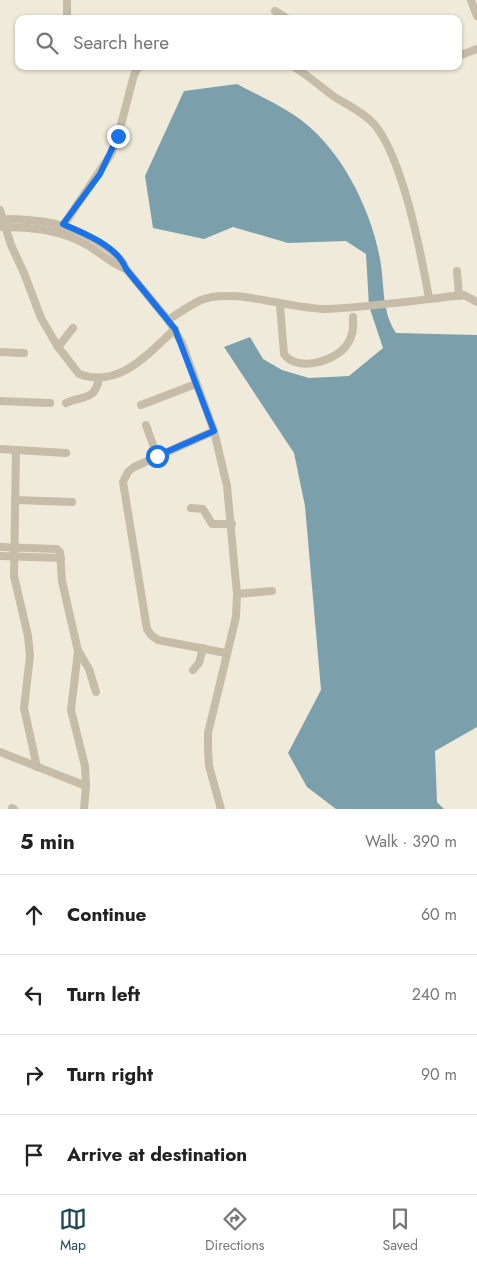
<!DOCTYPE html>
<meta charset="utf-8">
<style>
body{margin:0;font-family:Jost,sans-serif;background:#f2f2f2;color:#222}
.stop{position:absolute;width:15px;height:15px;margin:-11px;border:4px solid #1a73e8;border-radius:50%;background:#fff}
.stop.end{background:#1a73e8;border-color:#fff;box-shadow:0 1px 5px #0008}
.list{margin:0;padding:0;list-style:none}
h2{display:flex;justify-content:space-between;align-items:center;height:65px;margin:0;padding:0 20px;font-size:21px}
h2 small{font-size:16px;font-weight:400;color:#767676}
.list li{display:grid;grid-template-columns:32px 1fr auto;gap:15px;align-items:center;box-sizing:border-box;height:80px;padding:0 20px;border-top:1px solid #e0e0e0}
.list b{display:block;font-size:19px;white-space:nowrap}
.list em{font-size:16px;font-style:normal;color:#767676}
.icon{flex:none;width:28px;height:28px;fill:none;stroke:currentColor;stroke-width:2;stroke-linecap:round;stroke-linejoin:round}
.map{position:relative;flex:none;width:477px;height:809px;overflow:hidden}
.search{position:absolute;background:#fff;box-shadow:0 1px 4px #0004;left:15px;right:15px;top:15px;height:55px;display:flex;align-items:center;gap:12px;box-sizing:border-box;padding:0 18px;border-radius:10px;color:#767676;font-size:19px}
.sheet{height:385px;background:#fff}
nav{display:flex;justify-content:space-around;align-items:center;box-sizing:border-box;height:70px;border-top:1px solid #e0e0e0;background:#fff;font-size:14px;color:#767676}
nav a{display:grid;justify-items:center;gap:2px}
nav .on{color:#1f4653}
.map>svg:first-child{display:block}
</style>
<div class="map">
<svg width="477" height="809" viewBox="0 0 477 809">
<rect width="100%" height="100%" fill="#f0eada"/>
<path fill="#7ba0ab" d="M237,84C256,94 276,103 294,115C339,144 371,208 380,259C385,286 381,310 396,333L477,335V727L435,751L437,802L444,809H336L307,787L288,753L321,690L305,506L294,453L224,347L250,337L263,359L282,370L309,378L349,376L383,348L369,306L366,254L346,241L288,243L233,227L204,239L153,228L145,176L184,91Z"/>
<g fill="none" stroke-linecap="round" stroke-linejoin="round">
<g stroke="#c7bca7" stroke-width="8">
<path d="M471,0L477,16"/>
<path d="M275,11L288,19"/>
<path d="M67,19V0"/>
<path d="M458,56L477,49"/>
<path d="M293,66C307,75 320,86 333,96C347,105 362,111 374,124C403,158 421,253 429,298"/>
<path d="M0,210L11,245L24,273L41,318L58,347L79,374C119,389 148,354 175,329"/>
<path d="M0,219C41,219 72,223 106,247C114,253 122,259 126,269L168,320L182,343L214,431L227,486L237,594L236,617L208,733V749L209,766L221,809"/>
<path d="M0,227C30,227 60,229 87,245C100,252 111,264 126,269"/>
<path d="M59,232L111,154L118,136L134,75L139,66"/>
<path d="M457,271L459,296"/>
<path d="M280,305L284,354C297,373 338,361 348,343C354,334 353,327 353,317"/>
<path d="M168,320C179,313 190,305 201,300C232,287 291,309 326,309C372,307 418,300 464,295L477,302"/>
<path d="M58,347L73,328"/>
<path d="M0,352L24,353"/>
<path d="M0,401L50,403"/>
<path d="M66,403C82,395 95,402 99,378"/>
<path d="M141,405L196,384"/>
<path d="M146,425L157,456"/>
<path d="M214,431L134,467L128,472L123,482L147,629L151,635L158,640L226,653"/>
<path d="M0,449L66,453"/>
<path d="M16,450L14,576L28,636L30,656L24,708L37,767"/>
<path d="M15,500L72,502"/>
<path d="M191,508L203,509L212,524H232"/>
<path d="M0,547L57,549L60,552L62,581L78,651L71,710L85,766L86,786L84,809"/>
<path d="M0,556L61,558"/>
<path d="M237,594L272,591"/>
<path d="M79,652L89,669L96,692"/>
<path d="M193,670L199,663L203,648"/>
<path d="M0,752L86,786"/>
<path d="M12,808L14,809"/>
</g>
</g>
<g fill="none" stroke-linecap="round" stroke-linejoin="round">
<path stroke="#1a73e8" stroke-width="6" d="M118,136L100,174L63,224C84,234 117,245 126,269L175,329L214,431L157,456"/>
</g>
</svg>
<div class="stop" style="left:157px;top:456px"></div>
<div class="stop end" style="left:118px;top:136px"></div>
<div class="search"><svg class="icon" aria-label="search" viewBox="0 0 24 24"><circle cx="10" cy="10" r="6"/><path d="M15 15l6 6"/></svg>Search here</div>
</div>
<section class="sheet">
<h2>5 min<small>Walk · 390 m</small></h2>
<ul class="list">
<li><svg class="icon" aria-label="ahead" viewBox="0 0 24 24"><path d="M12 20V5M6 11l6-6 6 6"/></svg><div><b>Continue</b></div><em>60 m</em></li>
<li><svg class="icon" aria-label="left" viewBox="0 0 24 24"><path d="M17 20v-9H6M10 6l-5 5 5 5"/></svg><div><b>Turn left</b></div><em>240 m</em></li>
<li><svg class="icon" aria-label="right" viewBox="0 0 24 24"><path d="M7 20v-9h11M14 6l5 5-5 5"/></svg><div><b>Turn right</b></div><em>90 m</em></li>
<li><svg class="icon" aria-label="arrive" viewBox="0 0 24 24"><path d="M6 21V4h12l-3 4 3 4H6"/></svg><div><b>Arrive at destination</b></div></li>
</ul>
</section>
<nav>
<a class="on"><svg class="icon" aria-label="map" viewBox="0 0 24 24"><path d="M3 6l6-2 6 2 6-2v14l-6 2-6-2-6 2zM9 4v14M15 6v14"/></svg>Map</a>
<a><svg class="icon" aria-label="directions" viewBox="0 0 24 24"><path d="M12 3l9 9-9 9-9-9zM9 14v-3h6M13 9l2 2-2 2"/></svg>Directions</a>
<a><svg class="icon" aria-label="saved" viewBox="0 0 24 24"><path d="M7 4h10v16l-5-4-5 4z"/></svg>Saved</a>
</nav>
